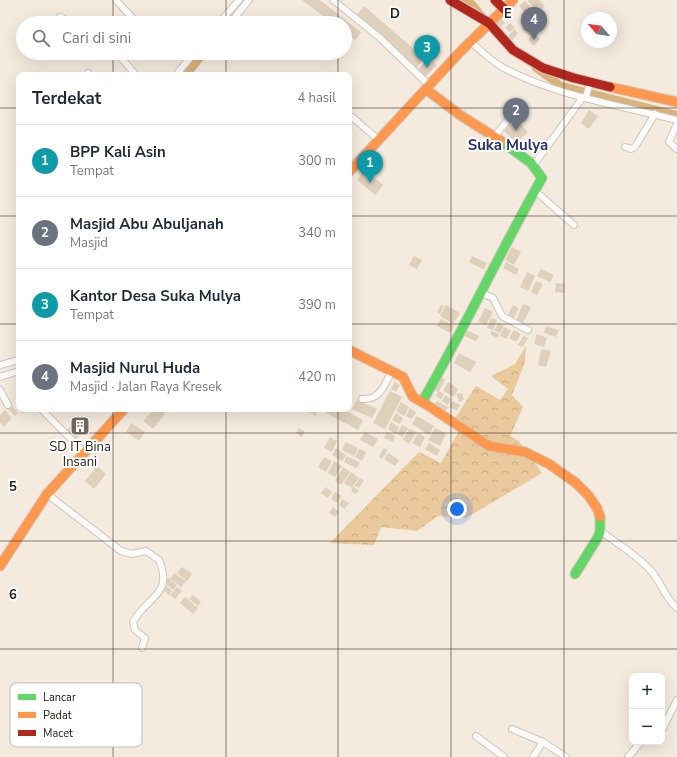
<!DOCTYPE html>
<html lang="id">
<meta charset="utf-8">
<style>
body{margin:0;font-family:"Nunito Sans",sans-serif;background:#f6f6f7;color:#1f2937}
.controls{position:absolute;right:12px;bottom:12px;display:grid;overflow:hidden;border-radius:8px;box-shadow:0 4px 16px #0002}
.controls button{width:36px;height:36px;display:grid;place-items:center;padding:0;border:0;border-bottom:1px solid #e0e1e3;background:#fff;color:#1f2937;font:20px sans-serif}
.compass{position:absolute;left:581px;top:12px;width:36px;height:36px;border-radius:50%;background:#fff;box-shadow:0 4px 16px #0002;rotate:299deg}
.you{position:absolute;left:457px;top:509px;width:14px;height:14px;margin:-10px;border:3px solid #fff;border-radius:50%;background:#1a73e8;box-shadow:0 0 0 6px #1a73e833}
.badge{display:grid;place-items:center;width:26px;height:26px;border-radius:50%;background:#71685c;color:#fff;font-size:13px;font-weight:700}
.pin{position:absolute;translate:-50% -33px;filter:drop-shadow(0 1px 2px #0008)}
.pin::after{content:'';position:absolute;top:21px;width:14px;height:12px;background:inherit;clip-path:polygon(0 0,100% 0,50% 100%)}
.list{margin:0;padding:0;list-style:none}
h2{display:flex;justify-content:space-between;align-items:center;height:52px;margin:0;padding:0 16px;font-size:17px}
h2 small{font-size:13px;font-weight:400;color:#747a83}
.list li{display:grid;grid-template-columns:26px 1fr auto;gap:12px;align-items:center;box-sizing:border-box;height:72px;padding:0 16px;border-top:1px solid #e0e1e3}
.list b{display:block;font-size:15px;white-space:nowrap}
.list p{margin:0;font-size:13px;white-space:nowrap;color:#747a83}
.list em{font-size:13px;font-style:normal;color:#747a83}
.icon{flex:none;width:22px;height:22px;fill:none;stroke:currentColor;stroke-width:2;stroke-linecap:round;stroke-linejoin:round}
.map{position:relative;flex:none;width:677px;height:757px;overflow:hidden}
.search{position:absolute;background:#fff;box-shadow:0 4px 16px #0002;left:16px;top:16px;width:336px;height:44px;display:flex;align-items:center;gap:10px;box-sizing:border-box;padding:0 14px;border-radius:22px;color:#747a83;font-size:15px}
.panel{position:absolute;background:#fff;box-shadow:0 4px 16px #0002;left:16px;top:72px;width:336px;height:340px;border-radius:8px}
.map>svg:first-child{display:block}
</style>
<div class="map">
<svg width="677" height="757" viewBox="0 0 677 757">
<defs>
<pattern id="forest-crowns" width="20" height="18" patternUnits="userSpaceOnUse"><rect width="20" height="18" fill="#eac99c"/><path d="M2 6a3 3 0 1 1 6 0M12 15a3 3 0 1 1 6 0" fill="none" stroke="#c9ac86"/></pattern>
</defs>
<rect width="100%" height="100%" fill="#f4eadd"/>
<path fill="url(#forest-crowns)" d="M526,346L525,362L512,395L523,407L510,436L519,441L542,473L466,518L438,516L417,531L381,527L374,545L330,543L419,452L441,463L459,431L450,426L476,386L500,400L508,389L491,376L515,364Z"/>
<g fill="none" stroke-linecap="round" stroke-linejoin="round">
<g stroke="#d9b37d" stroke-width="8">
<path d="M464,0L472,4L483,18"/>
<path d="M536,68L561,86L677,115"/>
<path d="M186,75L204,53"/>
</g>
</g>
<g fill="#dfd0bc">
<path d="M302,0H320L361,32L355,40L345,33V23H332Z"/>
<path d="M527,0H539L545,6L538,12Z"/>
<path d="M525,1L535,13L529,18L519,6Z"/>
<path d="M364,6L424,58L417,67L357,15Z"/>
<path d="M499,16L505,23L497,30L491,24Z"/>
<path d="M510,23L515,27L510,32L505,28Z"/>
<path d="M527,23L535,30L530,35L522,29Z"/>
<path d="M514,29L518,33L511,42L507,38Z"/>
<path d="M534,33L540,39L534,46L528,40Z"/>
<path d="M430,57L437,65L423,79L416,71Z"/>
<path d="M589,110L598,116L589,129L581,123Z"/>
<path d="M517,119L528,132L516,143L504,131Z"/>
<path d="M365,170L383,185L375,195L357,180Z"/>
<path d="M512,247L521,252L514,265L505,260Z"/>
<path d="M414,256L422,260L417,269L409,265Z"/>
<path d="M472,256L487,263L484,270L469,262Z"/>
<path d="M506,262L519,269L516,275L503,268Z"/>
<path d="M541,269L554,275L550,282L537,276Z"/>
<path d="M527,272L535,276L528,291L520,287Z"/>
<path d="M536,281L543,284L537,295L531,292Z"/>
<path d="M556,283L565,284L564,293L555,292Z"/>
<path d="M523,304L531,307L523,323L516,320Z"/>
<path d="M441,305L444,306L440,314L437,312Z"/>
<path d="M446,305L460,313L453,324L440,316Z"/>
<path d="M513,305L519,308L514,318L508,315Z"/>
<path d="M485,308L493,312L486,325L478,322Z"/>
<path d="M491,318L497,320L493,330L487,328Z"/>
<path d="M441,319L454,326L450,333L437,326Z"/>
<path d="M499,323L504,326L500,333L494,330Z"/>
<path d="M546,326L559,330L556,337L544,333Z"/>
<path d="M504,327L511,331L506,339L500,336Z"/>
<path d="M467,330L479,336L476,341L464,336Z"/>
<path d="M514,330L521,334L516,342L509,338Z"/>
<path d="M492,331L499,334L497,338L490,334Z"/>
<path d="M537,334L547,338L544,347L534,344Z"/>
<path d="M524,335L528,338L523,347L518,345Z"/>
<path d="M541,349L551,351L546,367L538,365Z"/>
<path d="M459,353L476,362L470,372L454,363Z"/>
<path d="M440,376L445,380L439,391L444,394L441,399L436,396L438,392L432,388Z"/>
<path d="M395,382L400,385L396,392L391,389Z"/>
<path d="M448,382L458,389L454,397L443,391Z"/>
<path d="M390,391L402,397L385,429L373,423Z"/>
<path d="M462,393L464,400L459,402L457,394Z"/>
<path d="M445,395L451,399L448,405L442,401Z"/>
<path d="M357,400L377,409L372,418L352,409Z"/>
<path d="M437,401L448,407L445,412L434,406Z"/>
<path d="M452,401L460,405L457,411L449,407Z"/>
<path d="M401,402L409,407L404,416L396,411Z"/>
<path d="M11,405L18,413L15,416L8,409Z"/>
<path d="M19,405V409H29L23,414L17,407Z"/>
<path d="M410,408L416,412L412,419L406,416Z"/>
<path d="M154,409H159L165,414L153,429L143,421Z"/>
<path d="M309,409H319L315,416L308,411Z"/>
<path d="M329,409H343L363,420L358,430L326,413Z"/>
<path d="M5,410L12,418L4,427L0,423V415Z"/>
<path d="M396,413L403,418L400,424L392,420Z"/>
<path d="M417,416L434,426L429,435L412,424Z"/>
<path d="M79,419L88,427L81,434L72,425Z"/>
<path d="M391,422L399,427L396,434L388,429Z"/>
<path d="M131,423L145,432L139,441L126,432Z"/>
<path d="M402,425L408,428L403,437L397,434Z"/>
<path d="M71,426L80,435L74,441L65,432Z"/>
<path d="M299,428L305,432L302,437L296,433Z"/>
<path d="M435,428L446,434L440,446L428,440Z"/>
<path d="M409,429L416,432L409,444L403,440Z"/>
<path d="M365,432L378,439L373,447L360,440Z"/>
<path d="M387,432L395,436L393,442L384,438Z"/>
<path d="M418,433L425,437L420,447L412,443Z"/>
<path d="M330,437L337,441L332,452L324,448Z"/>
<path d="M346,442L358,448L354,456L342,450Z"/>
<path d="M429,443L440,450L437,456L425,449Z"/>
<path d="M336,448L346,455L342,461L332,455Z"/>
<path d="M384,448L388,450L382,459L379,457Z"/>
<path d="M359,449L366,452L362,461L355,457Z"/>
<path d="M388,453L399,460L395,466L384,459Z"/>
<path d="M347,456L360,463L356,468L344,462Z"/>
<path d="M324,457L332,461L326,472L318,467Z"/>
<path d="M334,461L342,466L335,477L328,473Z"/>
<path d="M97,466L106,474L94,489L85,481Z"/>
<path d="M343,467L350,472L341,485L335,481Z"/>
<path d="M351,472L359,478L352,488L344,483Z"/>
<path d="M360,478L364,480L359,488L355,486Z"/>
<path d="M326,487L332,492L328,498L321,493Z"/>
<path d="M353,487L359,490L356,494L351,491Z"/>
<path d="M335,492L342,496L337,503L331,499Z"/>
<path d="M342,499L349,503L345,509L339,505Z"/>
<path d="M333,507L339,512L335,517L329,513Z"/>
<path d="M182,567L192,574L187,581L177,573Z"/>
<path d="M174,573L186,581L181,587L170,579Z"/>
<path d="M168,578L177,585L173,590L164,582Z"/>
<path d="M165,585L172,591L169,595L162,589Z"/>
<path d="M177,587L182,591L175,599L170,595Z"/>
<path d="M193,595L201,602L198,606L189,599Z"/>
<path d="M185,597L198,608L193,614L180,603Z"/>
</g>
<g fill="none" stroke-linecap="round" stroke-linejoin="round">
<g stroke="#cfc6bb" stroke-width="8">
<g id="street">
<path d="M116,0L137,23"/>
<path d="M333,0L379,37L430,86"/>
<path d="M60,17L71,23"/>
<path d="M219,23L239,0"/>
<path d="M230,23L249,0"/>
<path d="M471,42C481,51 490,60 502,67C552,95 621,106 677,120"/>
<path d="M117,53L136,75"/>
<path d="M88,73L90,75"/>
<path d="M176,75L194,53"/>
<path d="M586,97L590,82"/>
<path d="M352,117L379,140"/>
<path d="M677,124L669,142L677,149"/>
<path d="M494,137L519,107"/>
<path d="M625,147L631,149L635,147L655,114"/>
<path d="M533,166L583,97"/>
<path d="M534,190L574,225"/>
<path d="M481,293L493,298L502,316L528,330"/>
<path d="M0,365L19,360"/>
<path d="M0,377L19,371"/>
<path d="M0,390L8,405"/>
<path d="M362,399C381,400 384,385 392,371"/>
<path d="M41,409L84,452"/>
<path d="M47,494L121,551L132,554L146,551L159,560C174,595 146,597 133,622L135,630L145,638L142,648"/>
<path d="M601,531C617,544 639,556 652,572C662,584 665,598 677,608"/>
<path d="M512,729L543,742L566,757"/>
<path d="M662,730L677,700"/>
<path d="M476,736L504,757"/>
<path d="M533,757L543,742"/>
<path d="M628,757L641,742"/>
</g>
</g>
<g stroke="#cfc6bb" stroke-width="11">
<g id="fast">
<path d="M424,403L425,397C466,325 501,250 542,178L531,163L501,141"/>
<path d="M575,574L598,537L600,532V517"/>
</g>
</g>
<g stroke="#cfc6bb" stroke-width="11">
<g id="slow">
<path d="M610,87L677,102"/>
<path d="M427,90L460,115L501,141"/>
<path d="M349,172L460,52L513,0"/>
<path d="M349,350L403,377L413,397L424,403L489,446L525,452L549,464L576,483L588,495L597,508L600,517"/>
<path d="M0,566L47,494L124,409"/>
</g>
</g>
<g stroke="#cfc6bb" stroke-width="11">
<g id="jam">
<path d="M450,0L489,23L513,50L543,68L574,78L610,87"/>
<path d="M495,0L504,9"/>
</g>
</g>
<use href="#street" stroke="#fdfcfa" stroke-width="6"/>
<use href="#fast" stroke="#63d668" stroke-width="9"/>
<use href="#slow" stroke="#ff974d" stroke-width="9"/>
<use href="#jam" stroke="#b3261e" stroke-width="9"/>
</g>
<path fill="none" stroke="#2a2217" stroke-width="1" stroke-opacity="0.55" d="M113,0V23M226,0V23M338,0V23M451,0V757M564,0V757M113,53V75M226,53V75M338,53V75M0,108H19M349,108H677M0,216H19M349,216H677M0,324H19M349,324H677M113,409V757M226,409V757M338,409V757M0,433H677M0,541H677M0,649H677"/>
<defs>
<g id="building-square" transform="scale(1)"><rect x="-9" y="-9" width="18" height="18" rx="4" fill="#71685c" stroke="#fff"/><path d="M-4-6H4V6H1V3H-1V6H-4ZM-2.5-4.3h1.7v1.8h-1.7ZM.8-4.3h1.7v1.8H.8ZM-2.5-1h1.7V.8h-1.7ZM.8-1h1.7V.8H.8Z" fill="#fff"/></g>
</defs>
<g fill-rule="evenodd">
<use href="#building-square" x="80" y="426"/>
</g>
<g text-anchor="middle" stroke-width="4" stroke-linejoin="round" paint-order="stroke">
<g font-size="13" fill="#2a2217" stroke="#fff">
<text x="80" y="451">SD IT Bina<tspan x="80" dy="15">Insani</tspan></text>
</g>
<g font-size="15" font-weight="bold" fill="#2a306a" stroke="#fff">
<text x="508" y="150">Suka Mulya</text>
</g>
</g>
<rect x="10" y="683" width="132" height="64" rx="6" fill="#fff" stroke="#bfbdb9" stroke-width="1"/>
<rect x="18" y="694" width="18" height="6" fill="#63d668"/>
<rect x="18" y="712" width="18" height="6" fill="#ff974d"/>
<rect x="18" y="730" width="18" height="6" fill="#b3261e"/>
<g font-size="11" fill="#2a2217">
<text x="43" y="701">Lancar</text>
<text x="43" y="719">Padat</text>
<text x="43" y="737">Macet</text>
</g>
<g font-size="13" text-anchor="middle" font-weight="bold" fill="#2a2217" stroke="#fff" stroke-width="4" stroke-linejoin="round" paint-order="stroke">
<text x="395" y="18">D</text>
<text x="508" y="18">E</text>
<text x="13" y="491">5</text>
<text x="13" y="599">6</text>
</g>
</svg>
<div class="controls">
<button>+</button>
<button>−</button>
</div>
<svg class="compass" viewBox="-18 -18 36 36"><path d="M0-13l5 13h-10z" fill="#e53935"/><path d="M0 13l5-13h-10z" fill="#747a83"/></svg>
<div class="you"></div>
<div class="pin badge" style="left:370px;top:183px;background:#0f9aa8">1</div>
<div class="pin badge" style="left:516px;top:131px;background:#6b7280">2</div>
<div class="pin badge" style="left:427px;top:68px;background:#0f9aa8">3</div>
<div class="pin badge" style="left:534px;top:40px;background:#6b7280">4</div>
<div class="search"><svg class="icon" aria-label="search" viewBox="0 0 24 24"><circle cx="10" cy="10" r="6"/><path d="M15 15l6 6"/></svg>Cari di sini</div>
<section class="panel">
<h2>Terdekat<small>4 hasil</small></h2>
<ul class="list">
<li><span class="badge" style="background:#0f9aa8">1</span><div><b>BPP Kali Asin</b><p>Tempat</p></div><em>300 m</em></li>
<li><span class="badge" style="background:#6b7280">2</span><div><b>Masjid Abu Abuljanah</b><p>Masjid</p></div><em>340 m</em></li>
<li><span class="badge" style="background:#0f9aa8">3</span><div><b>Kantor Desa Suka Mulya</b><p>Tempat</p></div><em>390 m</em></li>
<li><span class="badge" style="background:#6b7280">4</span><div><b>Masjid Nurul Huda</b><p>Masjid · Jalan Raya Kresek</p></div><em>420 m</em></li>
</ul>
</section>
</div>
